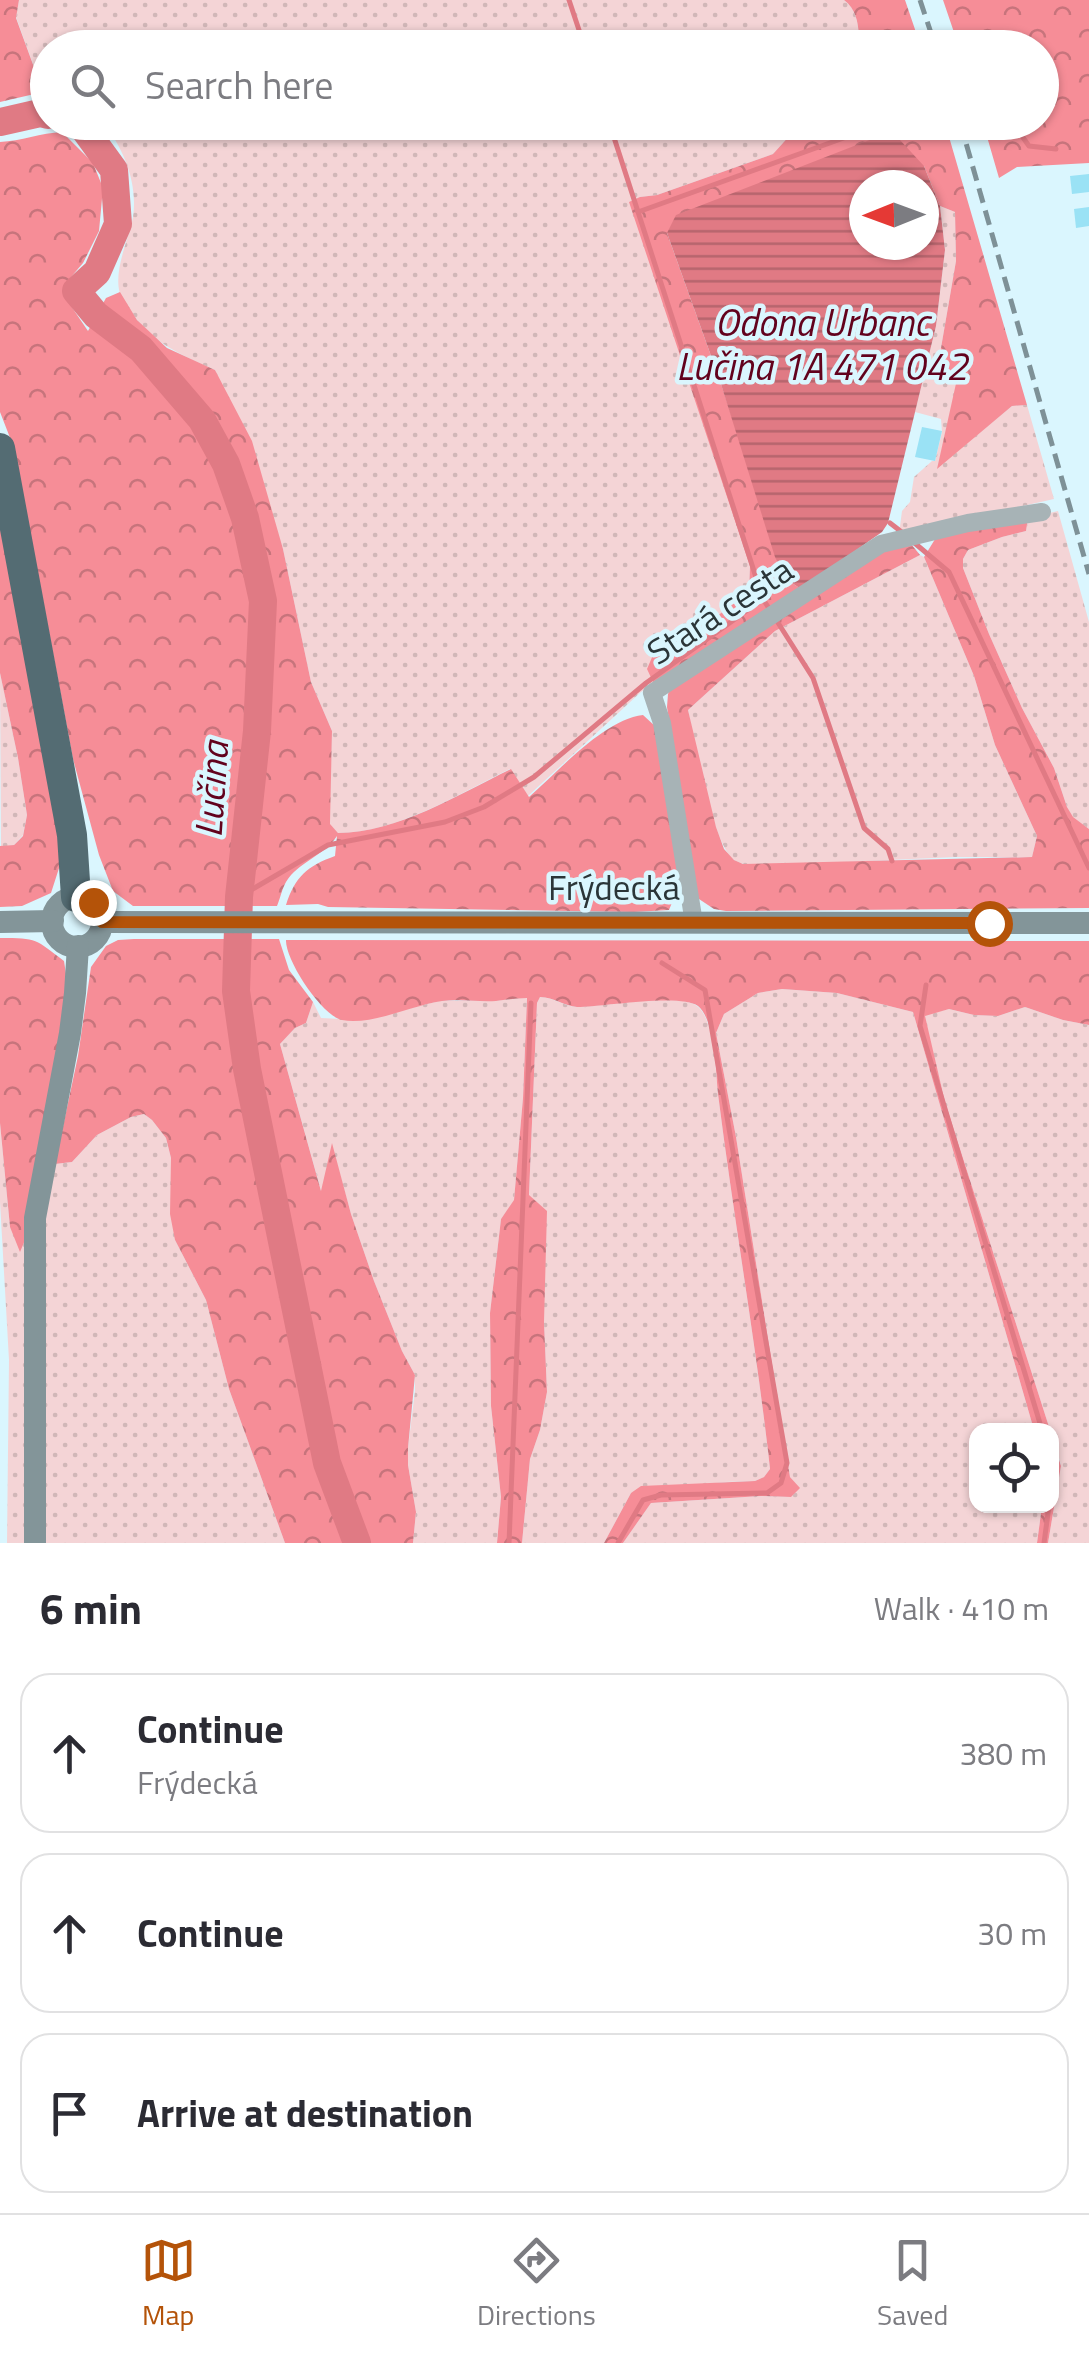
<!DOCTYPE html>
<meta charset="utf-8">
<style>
body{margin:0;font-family:"Titillium Web",sans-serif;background:#f2f2f3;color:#2b2b33}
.controls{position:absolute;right:30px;bottom:30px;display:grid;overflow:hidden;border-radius:20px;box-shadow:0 2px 8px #0004}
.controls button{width:90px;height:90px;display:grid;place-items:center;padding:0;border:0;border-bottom:2px solid #e1e1e2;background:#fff;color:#2b2b33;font:50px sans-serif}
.compass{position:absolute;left:849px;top:170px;width:90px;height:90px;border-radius:50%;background:#fff;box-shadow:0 2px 8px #0004;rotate:269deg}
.stop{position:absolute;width:30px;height:30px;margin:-22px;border:8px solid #b45309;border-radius:50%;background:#fff}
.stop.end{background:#b45309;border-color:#fff;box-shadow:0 2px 10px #0008}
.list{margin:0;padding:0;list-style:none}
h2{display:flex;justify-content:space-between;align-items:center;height:130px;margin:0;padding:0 40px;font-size:42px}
h2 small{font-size:32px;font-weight:400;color:#7c7c81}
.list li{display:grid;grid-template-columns:65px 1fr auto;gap:30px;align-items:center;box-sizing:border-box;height:160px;margin:0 20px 20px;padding:0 20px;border:2px solid #e1e1e2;border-radius:30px}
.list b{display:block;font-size:38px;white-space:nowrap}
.list p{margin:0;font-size:32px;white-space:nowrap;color:#7c7c81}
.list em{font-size:32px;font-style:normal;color:#7c7c81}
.icon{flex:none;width:55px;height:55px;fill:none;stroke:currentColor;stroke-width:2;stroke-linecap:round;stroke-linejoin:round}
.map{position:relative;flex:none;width:1089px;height:1543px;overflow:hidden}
.search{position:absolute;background:#fff;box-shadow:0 2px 8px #0004;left:30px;right:30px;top:30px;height:110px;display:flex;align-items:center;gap:25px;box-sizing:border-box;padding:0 35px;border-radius:55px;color:#7c7c81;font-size:38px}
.sheet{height:670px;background:#fff}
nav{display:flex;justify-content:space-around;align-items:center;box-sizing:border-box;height:140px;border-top:2px solid #e1e1e2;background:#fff;font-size:28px;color:#7c7c81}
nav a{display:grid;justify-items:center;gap:5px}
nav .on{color:#b45309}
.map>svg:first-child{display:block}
</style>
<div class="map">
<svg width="1089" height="1543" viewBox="0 0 1089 1543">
<defs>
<pattern id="grass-dots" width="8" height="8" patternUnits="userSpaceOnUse" patternTransform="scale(2.5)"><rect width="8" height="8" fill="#f4d4d6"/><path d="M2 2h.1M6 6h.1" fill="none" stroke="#d1b7b8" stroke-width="1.8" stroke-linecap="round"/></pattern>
<pattern id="forest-crowns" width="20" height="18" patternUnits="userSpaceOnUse" patternTransform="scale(2.5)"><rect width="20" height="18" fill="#f68d97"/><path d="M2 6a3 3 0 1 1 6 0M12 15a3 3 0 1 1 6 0" fill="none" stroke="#c7747c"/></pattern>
<pattern id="water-rules" width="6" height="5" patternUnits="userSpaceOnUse" patternTransform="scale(2.5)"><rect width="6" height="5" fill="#e07a84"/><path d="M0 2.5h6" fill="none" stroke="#b6656d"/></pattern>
</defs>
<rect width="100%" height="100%" fill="#daf6fe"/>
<g fill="url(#grass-dots)">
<path d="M19,0H844C856,9 858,22 859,36L849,48H48L47,94L43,92L16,17Z"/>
<path d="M104,123H801L773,154L657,195L640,197L750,566L749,592L705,625L665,647L654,684L641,692L528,796L510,769C458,794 397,833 338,833L329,824L332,731L311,682L283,549L215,370C179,354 150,342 128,307C126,302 122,299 120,294C113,270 129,239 133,217C138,183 124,150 104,123Z"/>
<path d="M940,206L955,212L956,261L937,371L958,378L938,467L1012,406L1027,405L1054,499L899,534L902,511L910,502L914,477L932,461H935L942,432L941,419L915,412L936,326L945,250Z"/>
<path d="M1058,511L1089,622V829L1072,817L1067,807L1054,768L1022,708L989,634L963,568V559L968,550L1002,537L1026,531L1028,518Z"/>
<path d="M920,555L924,557L974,676L995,745L1037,836L1032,857H956L755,866C748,865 740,864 733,859C712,842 695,741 688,710L775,631Z"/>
<path d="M0,673L18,758L27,815L23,835L14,845L1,847Z"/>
<path d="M782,989L837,993L913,1012L1034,1430H976V1506H1042L1037,1543H623L651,1503L761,1496L791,1497L799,1488L790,1477L736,1137L716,1033L724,1014L758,993Z"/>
<path d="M527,997L523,1098L514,1201L501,1219L490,1313L491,1406L501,1497L497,1543H413L416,1512L408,1465V1448L415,1391V1375L402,1351L374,1281L351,1214L332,1146L322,1194L280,1044L295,1028L306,1023L313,1002L321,1018L363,1020L439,1001H494Z"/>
<path d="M540,997C553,997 564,1006 576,1007C603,1007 679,992 697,1006C715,1020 716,1072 718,1094C733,1213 754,1332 768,1451L770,1469L764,1477L755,1481L725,1482L631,1493L604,1543H522L530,1459L540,1430L547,1392L544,1322L529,1195L537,1003Z"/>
<path d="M1025,1007L1063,1020L1089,1025V1543H1048L1061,1466L1052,1430H1050L945,1102L924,1015L949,1009L974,1015L998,1016Z"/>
<path d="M144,1114L152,1120L166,1138L171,1158L175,1240L206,1300L229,1389L285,1543H44L43,1233L55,1164L72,1162L97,1135L131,1117Z"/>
<path d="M0,1123L10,1227L25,1240L26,1543H7L9,1360L0,1202Z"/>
</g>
<g fill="url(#forest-crowns)">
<path d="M0,0H19L16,18L43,92L0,102Z"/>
<path d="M844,0H905L921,47H849L859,36C858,22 856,9 844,0Z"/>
<path d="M943,0H1089V163L1017,167L999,178L983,123L1042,122V48L959,47Z"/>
<path d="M801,123H945L1027,405L1012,406L937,469L957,379L937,371L956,261L955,212L940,206L924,166L667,233L720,381L786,579L801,589L654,684L647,669L653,655L705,625L749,592L750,566L629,202L640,197L657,195L773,154Z"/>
<path d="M62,132L93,163L103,188L99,231L83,263L65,284L71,306L88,331L106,298L120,292L137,320L167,348L215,370L252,441L283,549L311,682L332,731L330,824L338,833C397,833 459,794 511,769L529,797C559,771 603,720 643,715L656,727L677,870L678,888L669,910L634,912L328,907L318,904L286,905C295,877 307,866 335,856L337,836C324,856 298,862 286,882C282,889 280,899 277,906H133L113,891L99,855L73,759L14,448L0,412V142C21,141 41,133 62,132Z"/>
<path d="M0,508L59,824L61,862L51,893L22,906L0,907V846L14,845L23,836L27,815L18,758L0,673Z"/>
<path d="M1028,518L1026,531L1002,537L968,550L963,559V568L989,634L1022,708L1054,768L1067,807L1073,817L1089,829V908L726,911L714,909L696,897L667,707L668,694L672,685L891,546L911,544L920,555L775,631L688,710L716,827L724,849L734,860L743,864L1032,857L1037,836L995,745L974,676L924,557L937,536Z"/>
<path d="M0,938C38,938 35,939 64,961L68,987L25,1240L20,1252L10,1227L0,1123Z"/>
<path d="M134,939H279L289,970L313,1002L306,1023L295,1028L280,1044L321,1191L332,1143L351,1214L374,1281L402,1351L415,1375L408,1448V1465L416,1512L413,1543H285L229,1389L206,1300L175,1240L170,1214L171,1158L166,1138L152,1120L144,1114L131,1117L97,1135L72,1162L55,1164L78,1056L91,967L106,946L118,940Z"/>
<path d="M286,940L1089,941V1025L1063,1020L1025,1007L998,1016L974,1015L949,1009L925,1016L945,1102L1050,1430H1034L913,1012L837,993L782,989L758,993L724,1014L716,1033L736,1137L790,1477L800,1488L791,1497L761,1496L651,1503L623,1543H604L631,1493L641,1486L755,1481L764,1477L770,1469L768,1451C754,1332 733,1213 718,1094C716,1072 715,1020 698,1006C680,993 603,1007 577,1007C564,1006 554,997 540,997L537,1003L529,1195L547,1211L544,1322L547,1392L540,1430L530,1459L522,1543H497L501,1497L491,1406L490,1313L501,1219L514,1200L523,1098L527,998C517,998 507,1000 496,1001C478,1002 460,999 442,1001C413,1005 371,1026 342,1020C322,1016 285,960 286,940Z"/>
<path d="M1052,1437L1061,1466L1048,1543H1037L1042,1506H1052Z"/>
</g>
<path fill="url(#water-rules)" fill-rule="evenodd" d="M872,139L900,140L924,166L940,206L945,250L936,326L888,523L882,532L801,589L786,579L775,557L720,381L667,233L676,215ZM864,185H924V245H864Z"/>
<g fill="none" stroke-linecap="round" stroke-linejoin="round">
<g stroke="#e07a84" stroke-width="5">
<path d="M569,0L585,48"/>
<path d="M609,122L763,599L813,678L864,828L888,849L892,861"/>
<path d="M1012,122L1029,146L1056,149"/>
<path d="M638,212L888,122"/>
<path d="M890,523L903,533"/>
<path d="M911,540L949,572L1089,868"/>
<path d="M239,897L328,845L445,822L484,807L534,777L646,683L763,599"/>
<path d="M926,985L920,1026L1042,1430"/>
<path d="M1052,1461L1054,1469L1052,1487"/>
<path d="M509,1543L531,1003"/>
<path d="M618,1543L643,1500L661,1495L767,1493L781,1483L787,1463L705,990L662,963"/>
<path d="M1044,1543L1049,1506"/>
</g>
<g stroke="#e07a84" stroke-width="28">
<path d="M0,122L40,113L48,115"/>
<path d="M70,122L82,126L114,170L118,224L97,272L76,291L96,315L141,349L202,420L226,464L245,518L263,601L257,731L239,897L236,991L247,1069L327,1463L357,1543"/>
</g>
</g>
<g fill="#9ae2f5">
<path d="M1089,174V192L1072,194L1070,176Z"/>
<path d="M1089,207V226L1076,228L1074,209Z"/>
<path d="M922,427L942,431L935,461L915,457Z"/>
</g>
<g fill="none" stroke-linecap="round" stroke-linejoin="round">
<path stroke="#a7b3b6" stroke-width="18" d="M694,923L662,723L652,693L881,544L968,523L1042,512"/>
<g stroke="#839599" stroke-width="22">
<circle cx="77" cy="922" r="25"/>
<path d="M0,922L53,921"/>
<path d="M102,922L1089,923"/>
<path d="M35,1543V1218L70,1033L75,993L78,946"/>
</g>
<path stroke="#546c73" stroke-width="30" d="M0,448L72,835L76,897"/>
<g stroke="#7e9197" stroke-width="5" stroke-dasharray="15 8" stroke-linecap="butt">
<path d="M920,0L936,48"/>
<path d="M960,122L1089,574"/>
</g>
</g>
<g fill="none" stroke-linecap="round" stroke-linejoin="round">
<path stroke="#b45309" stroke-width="12" d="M93,902L101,913L102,922L989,923"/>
</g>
<g text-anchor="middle" stroke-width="9" stroke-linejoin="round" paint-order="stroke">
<g font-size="35" fill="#2a3538" stroke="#daf6fe">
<text transform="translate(720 611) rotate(-33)" y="12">Stará cesta</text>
<text x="614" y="900">Frýdecká</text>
</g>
<g font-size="38" font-style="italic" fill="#62021d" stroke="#daf6fe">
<text x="822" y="336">Odona Urbanc<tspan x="822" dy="44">Lučina 1A 471 042</tspan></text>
<text transform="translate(212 789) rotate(-86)" y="13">Lučina</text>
</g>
</g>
</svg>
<div class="controls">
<button><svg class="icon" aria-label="locate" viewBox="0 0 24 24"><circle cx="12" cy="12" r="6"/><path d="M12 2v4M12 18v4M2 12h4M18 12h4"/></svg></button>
</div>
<svg class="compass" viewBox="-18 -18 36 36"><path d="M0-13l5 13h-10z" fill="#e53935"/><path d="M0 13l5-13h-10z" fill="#7c7c81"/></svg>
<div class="stop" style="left:989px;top:923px"></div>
<div class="stop end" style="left:93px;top:902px"></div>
<div class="search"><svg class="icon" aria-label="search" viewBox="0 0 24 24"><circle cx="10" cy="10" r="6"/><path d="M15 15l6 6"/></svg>Search here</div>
</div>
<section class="sheet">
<h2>6 min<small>Walk · 410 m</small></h2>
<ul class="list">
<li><svg class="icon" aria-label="ahead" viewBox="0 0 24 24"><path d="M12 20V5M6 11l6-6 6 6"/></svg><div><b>Continue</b><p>Frýdecká</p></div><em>380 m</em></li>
<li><svg class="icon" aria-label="ahead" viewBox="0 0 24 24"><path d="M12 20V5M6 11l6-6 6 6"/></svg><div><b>Continue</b></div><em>30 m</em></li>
<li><svg class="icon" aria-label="arrive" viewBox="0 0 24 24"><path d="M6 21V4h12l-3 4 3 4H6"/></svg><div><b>Arrive at destination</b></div></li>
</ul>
</section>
<nav>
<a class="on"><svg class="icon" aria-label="map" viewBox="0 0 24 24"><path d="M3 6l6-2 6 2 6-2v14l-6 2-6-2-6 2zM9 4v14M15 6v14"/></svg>Map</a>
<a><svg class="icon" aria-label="directions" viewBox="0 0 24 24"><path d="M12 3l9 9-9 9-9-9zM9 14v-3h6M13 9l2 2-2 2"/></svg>Directions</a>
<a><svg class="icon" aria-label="saved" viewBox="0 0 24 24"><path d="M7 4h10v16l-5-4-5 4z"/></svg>Saved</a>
</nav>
